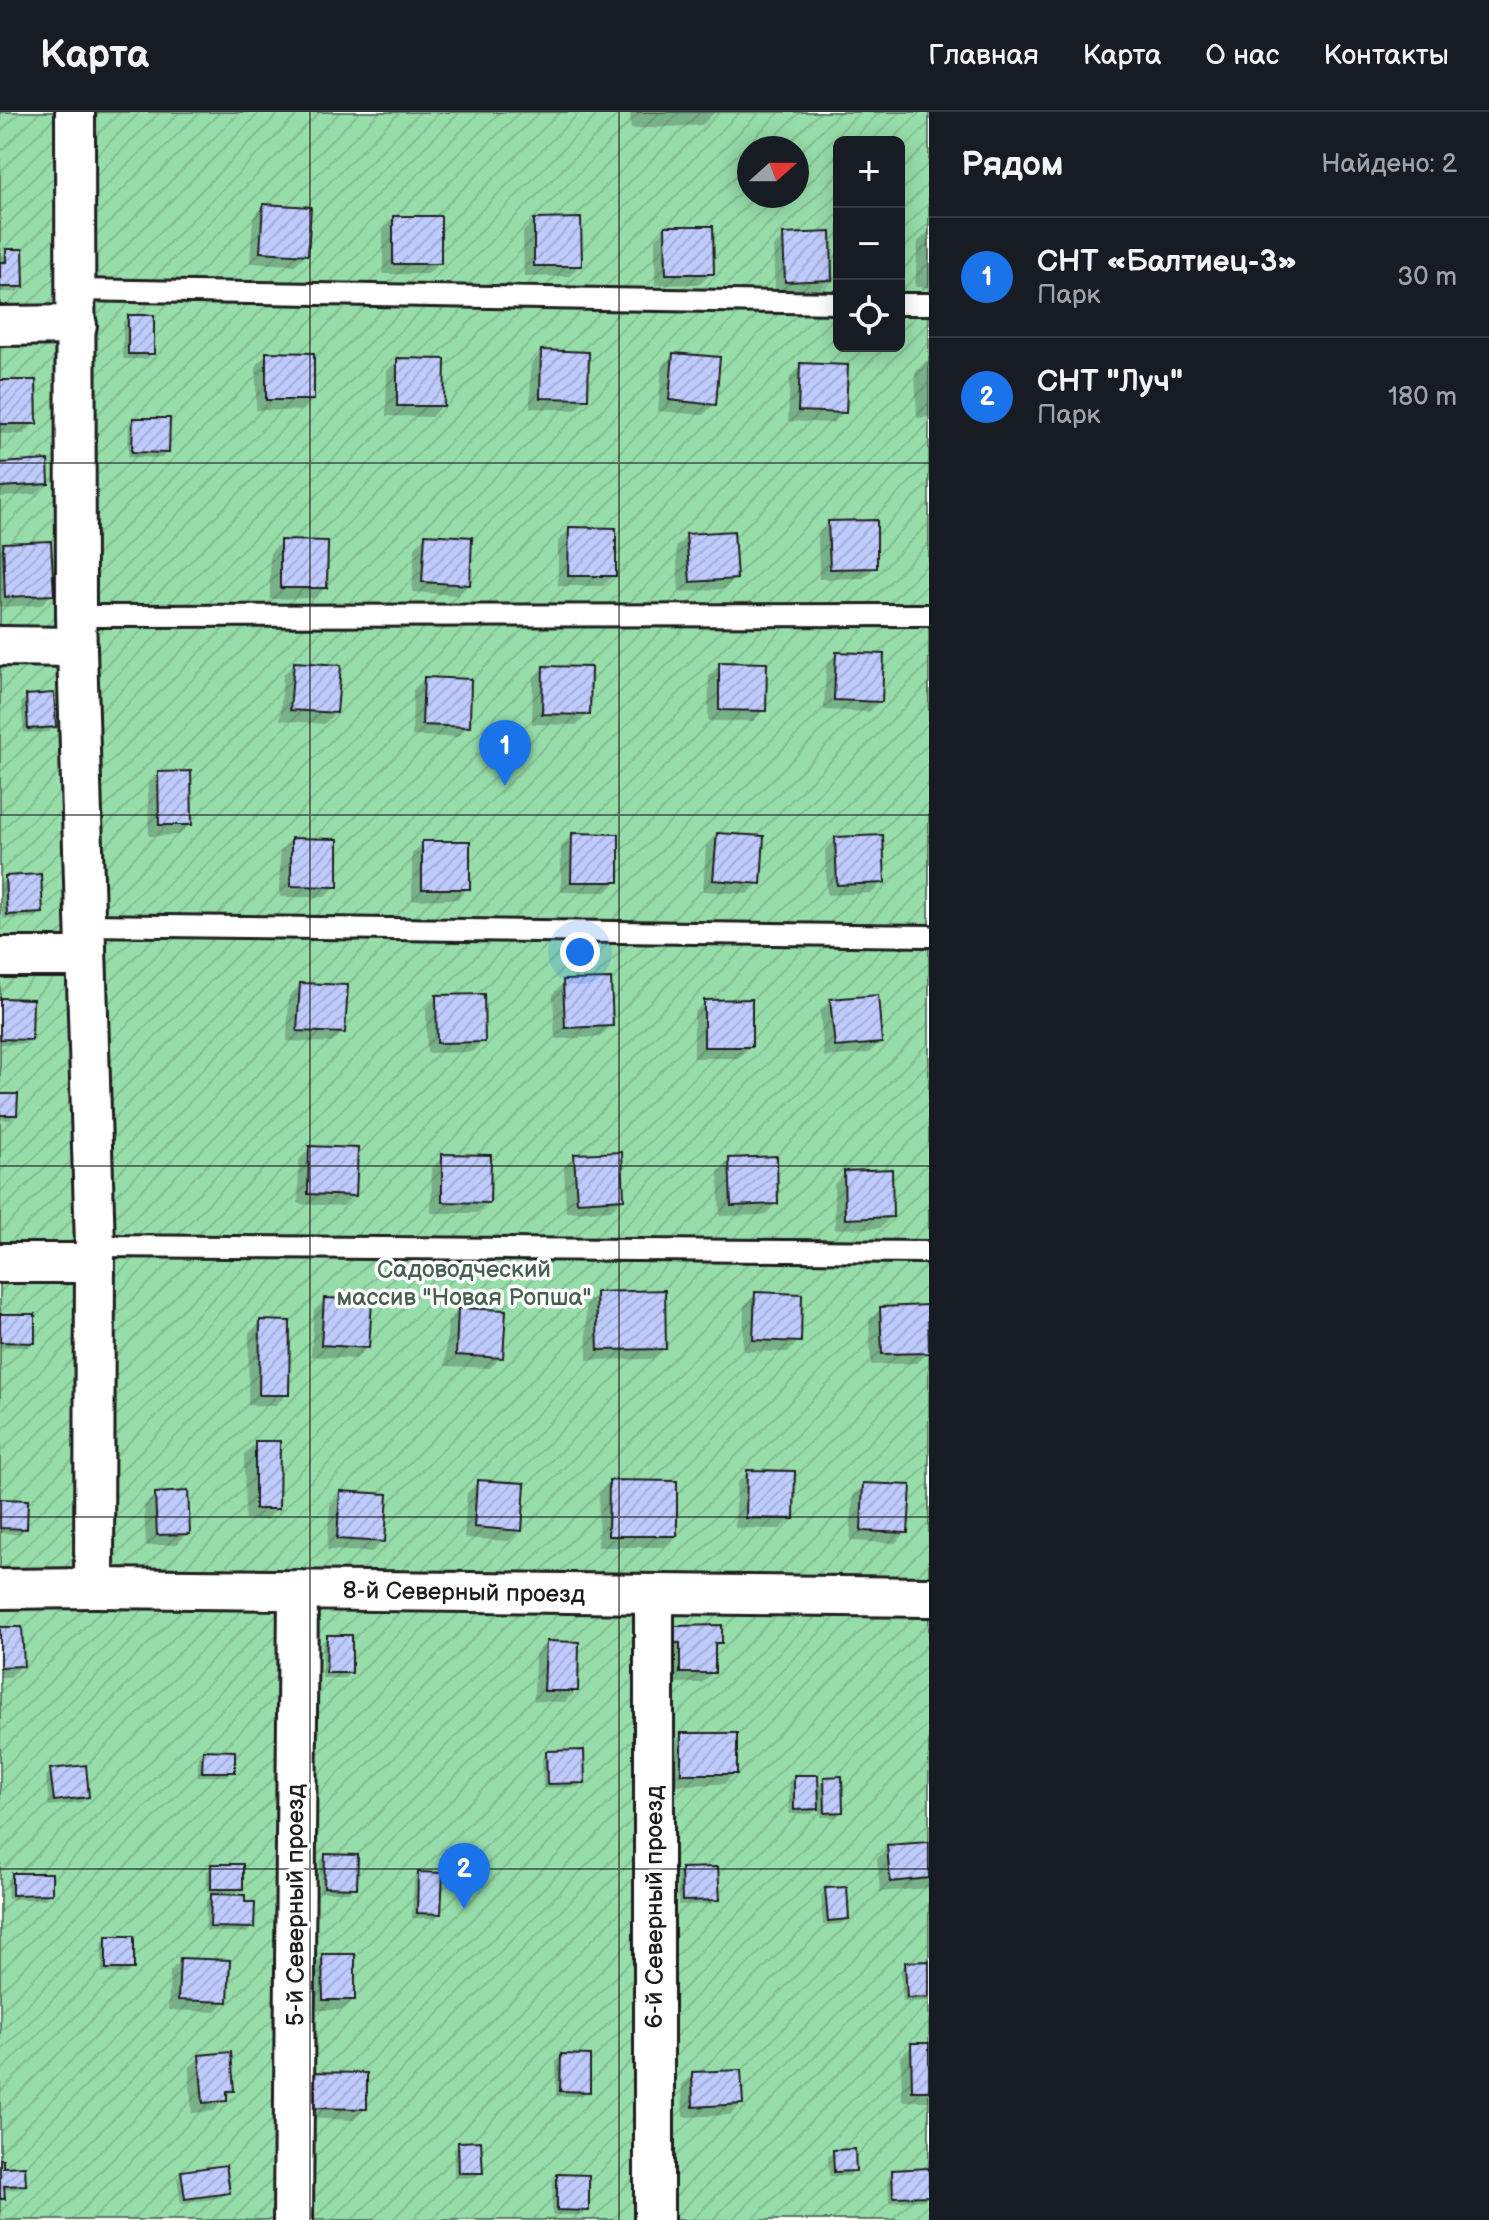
<!DOCTYPE html>
<html lang="ru">
<meta charset="utf-8">
<style>
body{margin:0;font-family:"Balsamiq Sans",sans-serif;background:#20242c;color:#f1f3f6}
.controls{position:absolute;right:24px;top:24px;display:grid;overflow:hidden;border-radius:12px;box-shadow:0 4px 20px #0003}
.controls button{width:72px;height:72px;display:grid;place-items:center;padding:0;border:0;border-bottom:2px solid #363941;background:#171b24;color:#f1f3f6;font:40px sans-serif}
.compass{position:absolute;left:737px;top:24px;width:72px;height:72px;border-radius:50%;background:#171b24;box-shadow:0 4px 20px #0003;rotate:69deg}
.you{position:absolute;left:580px;top:840px;width:28px;height:28px;margin:-20px;border:6px solid #fff;border-radius:50%;background:#1a73e8;box-shadow:0 0 0 12px #1a73e833}
.badge{display:grid;place-items:center;width:52px;height:52px;border-radius:50%;background:#1a73e8;color:#fff;font-size:26px;font-weight:700}
.pin{position:absolute;translate:-50% -66px;filter:drop-shadow(0 2px 4px #0008)}
.pin::after{content:'';position:absolute;top:42px;width:28px;height:24px;background:inherit;clip-path:polygon(0 0,100% 0,50% 100%)}
.list{margin:0;padding:0;list-style:none}
h2{display:flex;justify-content:space-between;align-items:center;height:104px;margin:0;padding:0 32px;font-size:34px}
h2 small{font-size:26px;font-weight:400;color:#9ea1a6}
.list li{display:grid;grid-template-columns:52px 1fr auto;gap:24px;align-items:center;box-sizing:border-box;height:120px;padding:0 32px;border-top:2px solid #363941}
.list b{display:block;font-size:30px;white-space:nowrap}
.list p{margin:0;font-size:26px;white-space:nowrap;color:#9ea1a6}
.list em{font-size:26px;font-style:normal;color:#9ea1a6}
.icon{flex:none;width:44px;height:44px;fill:none;stroke:currentColor;stroke-width:2;stroke-linecap:round;stroke-linejoin:round}
.map{position:relative;flex:none;width:929px;height:2108px;overflow:hidden}
header{display:flex;align-items:center;gap:48px;box-sizing:border-box;height:112px;padding:0 40px;background:#171b24;border-bottom:2px solid #363941}
header strong{font-size:38px}
nav{display:flex;gap:44px;margin-inline-start:auto;font-size:28px}
main{display:flex}
aside{flex:1;background:#171b24}
.map>svg:first-child{display:block}
</style>
<header>
<strong>Карта</strong>
<nav><a>Главная</a><a>Карта</a><a>О нас</a><a>Контакты</a></nav>
</header>
<main>
<div class="map">
<svg width="929" height="2108" viewBox="0 0 929 2108">
<defs>
<pattern id="garden-furrows" width="10" height="10" patternUnits="userSpaceOnUse" patternTransform="scale(2)"><rect width="10" height="10" fill="#97ddaa"/><path d="M-1 1l2-2M0 10L10 0M9 11l2-2" fill="none" stroke="#82bd92"/></pattern>
<pattern id="building-hatch" width="6" height="6" patternUnits="userSpaceOnUse" patternTransform="scale(2)"><rect width="6" height="6" fill="#c0cbfd"/><path d="M-1 1l2-2M0 6l6-6M5 7l2-2" fill="none" stroke="#a4aed8"/></pattern>
</defs>
<rect width="100%" height="100%" fill="#fff"/>
<filter id="ink" filterUnits="userSpaceOnUse"><feTurbulence type="fractalNoise" baseFrequency=".0125" numOctaves="2"/><feDisplacementMap in="SourceGraphic" scale="16" xChannelSelector="R" yChannelSelector="G"/><feConvolveMatrix kernelMatrix="1 2 1 2 8 2 1 2 1" color-interpolation-filters="sRGB"/></filter>
<g filter="url(#ink)">
<path fill="url(#garden-furrows)" stroke="#5a7c63" stroke-width="2" fill-rule="evenodd" d="M0,0H929V2108H0ZM839,30H899V234H839ZM749,36H797V84H749Z"/>
<g fill="#0003">
<path d="M630,0H715L702,13L631,17Z"/>
<path d="M264,94L306,142L295,153L250,151L253,106Z"/>
<path d="M394,106L439,151L428,162H383V118Z"/>
<path d="M534,108L580,153L569,164L524,165L523,120Z"/>
<path d="M666,116L712,161L700,172L655,173V128Z"/>
<path d="M929,119V176L915,175L918,130Z"/>
<path d="M784,124L830,167L819,178L775,180L773,135Z"/>
<path d="M7,139L22,174L17,180H0V152L2,144Z"/>
<path d="M128,205L152,241L147,247H123V210Z"/>
<path d="M542,240L586,287L575,298L530,296L531,252Z"/>
<path d="M267,242L312,288L300,299L256,298V253Z"/>
<path d="M673,243L714,292L703,303L658,299L662,254Z"/>
<path d="M398,248L442,293L431,305L386,304L387,259Z"/>
<path d="M926,249H929V305L917,306L915,261Z"/>
<path d="M801,253L844,300L833,311L788,309L790,265Z"/>
<path d="M0,270L35,311L23,322H0Z"/>
<path d="M134,308L167,340L162,346L128,345L129,313Z"/>
<path d="M0,353L47,371L36,382L0,385Z"/>
<path d="M829,411L875,455L864,466L819,467L818,422Z"/>
<path d="M570,417L614,463L603,474H558V429Z"/>
<path d="M426,424L468,472L457,483L412,480L415,435Z"/>
<path d="M687,424L735,466L724,477L679,480L676,435Z"/>
<path d="M281,430L325,475L314,486L270,487V441Z"/>
<path d="M4,433L52,482L41,493L0,495V437Z"/>
<path d="M837,542L880,589L869,600L824,598L826,554Z"/>
<path d="M294,552L336,600L324,612L280,608L283,563Z"/>
<path d="M720,552L764,598L753,609H708L709,564Z"/>
<path d="M544,556L588,602L577,613L532,612L533,567Z"/>
<path d="M424,567L468,614L457,625L412,624L413,578Z"/>
<path d="M27,585L54,614L49,620L24,621L21,590Z"/>
<path d="M159,662L190,712L179,723L149,724L148,673Z"/>
<path d="M572,723L617,769L606,780H561V735Z"/>
<path d="M718,723L759,771L747,782L703,779L706,734Z"/>
<path d="M836,727L883,770L872,781L827,783L825,738Z"/>
<path d="M291,728L336,774L325,785H280V740Z"/>
<path d="M423,731L468,776L457,787L412,788V742Z"/>
<path d="M6,766L41,800L36,805L3,807L0,772Z"/>
<path d="M564,870L611,913L600,925L555,927L553,882Z"/>
<path d="M301,873L343,920L332,931L287,929L289,884Z"/>
<path d="M437,885L483,929L472,940L427,941L426,896Z"/>
<path d="M0,888L30,927L25,932H0Z"/>
<path d="M831,889L880,930L869,941L824,945L820,901Z"/>
<path d="M705,890L750,934L739,946H694V901Z"/>
<path d="M0,984L15,1002L10,1008L0,1007Z"/>
<path d="M310,1036L354,1083L343,1094L298,1092L299,1048Z"/>
<path d="M443,1044L488,1090L477,1101H431L432,1056Z"/>
<path d="M575,1044L622,1087L611,1098L566,1100L564,1055Z"/>
<path d="M729,1048L776,1091L765,1103L720,1104L718,1060Z"/>
<path d="M845,1061L891,1104L880,1116L835,1117L834,1072Z"/>
<path d="M597,1182L664,1236L652,1247L587,1248L586,1193Z"/>
<path d="M756,1182L799,1229L788,1240L743,1239L744,1194Z"/>
<path d="M325,1188L367,1235L356,1247L311,1244L314,1199Z"/>
<path d="M881,1197L928,1240L916,1251L871,1253L869,1208Z"/>
<path d="M459,1198L501,1245L490,1256L445,1254L448,1209Z"/>
<path d="M0,1204L33,1230L28,1235H0Z"/>
<path d="M261,1210L287,1282L275,1294L248,1293L249,1221Z"/>
<path d="M256,1331L277,1397L266,1408L245,1407L244,1342Z"/>
<path d="M748,1360L792,1406L780,1417L735,1416L737,1371Z"/>
<path d="M478,1370L520,1418L509,1429L464,1426L467,1381Z"/>
<path d="M610,1370L675,1424L664,1435H598L599,1381Z"/>
<path d="M864,1373L906,1420L895,1431L850,1429L853,1384Z"/>
<path d="M341,1381L383,1429L372,1440L327,1438L330,1393Z"/>
<path d="M155,1383L188,1421L177,1432L146,1434L144,1394Z"/>
<path d="M0,1389L25,1416L20,1422L0,1421Z"/>
<path d="M676,1516L720,1530L713,1537V1560L702,1571H670L665,1527Z"/>
<path d="M0,1517L22,1553L10,1565H0Z"/>
<path d="M328,1525L350,1560L345,1566H322V1530Z"/>
<path d="M546,1531L576,1579L565,1590L534,1589L535,1542Z"/>
<path d="M682,1623L735,1661L724,1672L671,1673L670,1634Z"/>
<path d="M204,1640L233,1659L228,1664H198V1645Z"/>
<path d="M547,1641L583,1670L578,1675L543,1676L542,1646Z"/>
<path d="M51,1659L87,1685L82,1690L49,1694L46,1664Z"/>
<path d="M795,1665L817,1675L825,1667L841,1700L836,1705H821L820,1693L812,1702H789V1670Z"/>
<path d="M929,1732V1776L880,1780L877,1747L888,1735Z"/>
<path d="M326,1744L355,1775L350,1780H319L320,1749Z"/>
<path d="M212,1754L241,1776L232,1785L252,1815L247,1821L206,1819V1789L214,1781H207V1760Z"/>
<path d="M682,1758L717,1787L712,1792L678,1793L677,1763Z"/>
<path d="M419,1762L439,1801L434,1806H412L414,1768Z"/>
<path d="M13,1763L50,1782L45,1787H8L7,1768Z"/>
<path d="M826,1778L847,1807L841,1812L823,1813L821,1783Z"/>
<path d="M107,1826L132,1856L127,1862L102,1861V1831Z"/>
<path d="M323,1844L354,1887L342,1898H312V1856Z"/>
<path d="M181,1848L226,1889L215,1900L168,1898L170,1859Z"/>
<path d="M929,1851V1889L903,1890L901,1858L906,1852Z"/>
<path d="M912,1933H929V1989H902L901,1945Z"/>
<path d="M561,1944L588,1979L582,1984H556V1949Z"/>
<path d="M200,1945L232,1978L214,1999L192,2001L189,1956Z"/>
<path d="M693,1962L741,1992L730,2003L683,2005L682,1973Z"/>
<path d="M297,1973L365,1997L353,2008L296,2006Z"/>
<path d="M459,2032L480,2060L475,2065L454,2066V2037Z"/>
<path d="M833,2040L854,2058L849,2064H829L828,2045Z"/>
<path d="M0,2049L1,2057L24,2072L19,2077L2,2078L0,2088Z"/>
<path d="M893,2059L929,2083L924,2088L889,2090L888,2065Z"/>
<path d="M182,2061L228,2080L222,2085L181,2092L177,2066Z"/>
<path d="M558,2064L587,2098L582,2103H552L553,2069Z"/>
</g>
<g fill="url(#building-hatch)" stroke="#1c1c1c" stroke-width="2">
<path d="M263,92L311,95L308,143L260,140Z"/>
<rect x="393" y="104" width="48" height="48"/>
<path d="M581,106L582,154H534V107Z"/>
<path d="M665,114H713L714,162H666Z"/>
<path d="M831,120L832,168L785,170L783,122Z"/>
<path d="M6,137H23L24,175H0V150H6Z"/>
<rect x="128" y="203" width="26" height="39"/>
<path d="M541,238L589,240L588,287L540,286Z"/>
<path d="M266,240L314,241V288H266Z"/>
<path d="M673,241L720,245L716,293L669,288Z"/>
<path d="M397,246L445,247L444,294H397Z"/>
<path d="M800,251L848,253L846,301L798,299Z"/>
<path d="M0,268H36L37,312H0Z"/>
<path d="M133,306H170L169,341L132,340Z"/>
<path d="M48,348L49,372L0,375V351Z"/>
<path d="M877,408V456L830,457L828,409Z"/>
<path d="M569,415L616,416V464H568Z"/>
<path d="M734,419L737,467L690,470L686,422Z"/>
<path d="M425,422L472,425L470,473L422,470Z"/>
<path d="M280,428L328,429L327,476H280Z"/>
<path d="M51,429L54,483L5,485L3,431Z"/>
<path d="M836,540L884,542L882,590L834,588Z"/>
<path d="M294,550L341,553L337,601L290,598Z"/>
<path d="M719,550L767,551L766,599L719,598Z"/>
<path d="M543,554L591,555L590,603L542,602Z"/>
<path d="M424,565L471,567L470,615L422,613Z"/>
<path d="M54,581L56,615L28,617L26,583Z"/>
<path d="M191,659L192,713H159L158,660Z"/>
<path d="M572,721L619,722V770H571Z"/>
<path d="M717,721L764,724L761,772L713,768Z"/>
<path d="M883,723L885,771L837,773L835,725Z"/>
<path d="M291,726L338,727V775L291,774Z"/>
<rect x="422" y="729" width="48" height="48"/>
<path d="M41,762L43,801L7,803L5,764Z"/>
<path d="M611,867L613,914L565,916L563,868Z"/>
<path d="M300,871L348,873L345,921L297,919Z"/>
<path d="M484,882L485,930L437,931L436,883Z"/>
<path d="M878,883L882,931L835,935L830,887Z"/>
<path d="M0,886L33,887L32,928L0,927Z"/>
<path d="M752,887V935H704V888Z"/>
<path d="M0,982H18L17,1003H0Z"/>
<path d="M309,1034L358,1036L356,1084L308,1082Z"/>
<path d="M622,1040L624,1087L577,1090L574,1042Z"/>
<path d="M442,1042L491,1043L490,1091L442,1090Z"/>
<path d="M777,1044L778,1092L731,1094L729,1046Z"/>
<path d="M892,1057L893,1105L845,1107L844,1059Z"/>
<path d="M665,1178L666,1237L598,1238L596,1180Z"/>
<path d="M755,1180L802,1182L801,1230L753,1228Z"/>
<path d="M324,1186L372,1188L369,1236L321,1233Z"/>
<path d="M928,1193L929,1241L882,1242L880,1195Z"/>
<path d="M458,1196L506,1198L503,1246L456,1243Z"/>
<path d="M0,1202H35V1231L0,1230Z"/>
<path d="M260,1208L290,1209L289,1283H259Z"/>
<path d="M255,1329H280L279,1397H255Z"/>
<path d="M747,1358L795,1359L794,1407L746,1406Z"/>
<path d="M477,1368L525,1371L522,1419L474,1415Z"/>
<path d="M609,1368L677,1369V1424H608Z"/>
<path d="M863,1371L911,1373L908,1421L861,1419Z"/>
<path d="M188,1379L190,1422L157,1423L155,1381Z"/>
<path d="M340,1379L388,1382L385,1430L337,1427Z"/>
<path d="M0,1387L28,1388L27,1417L0,1416Z"/>
<path d="M722,1513V1531H715V1561H680V1531H675V1514Z"/>
<path d="M0,1515H22L24,1554L0,1555Z"/>
<path d="M327,1523H352V1561H326Z"/>
<path d="M546,1529L579,1530L578,1579H544Z"/>
<rect x="681" y="1621" width="56" height="41"/>
<path d="M203,1638L235,1639V1660H202Z"/>
<path d="M584,1638L585,1671L547,1672L546,1639Z"/>
<path d="M86,1653L89,1685L54,1689L50,1657Z"/>
<path d="M794,1663H818L819,1697L794,1698Z"/>
<path d="M842,1664L843,1700L825,1701L824,1665Z"/>
<path d="M929,1730V1766L890,1770L887,1733Z"/>
<path d="M325,1742L358,1743L357,1776L324,1775Z"/>
<rect x="211" y="1752" width="32" height="25"/>
<path d="M718,1755L720,1788L682,1789L681,1756Z"/>
<path d="M418,1760L443,1761L441,1802L417,1801Z"/>
<path d="M12,1761H52V1782L12,1783Z"/>
<path d="M847,1775L849,1807L828,1809L825,1776Z"/>
<path d="M211,1782L245,1783V1790H255L254,1816L210,1815Z"/>
<rect x="106" y="1824" width="28" height="33"/>
<path d="M322,1842H355V1888H323Z"/>
<path d="M180,1846L230,1848L228,1890L178,1888Z"/>
<path d="M929,1849V1885L907,1886L905,1850Z"/>
<path d="M911,1931H929V1979H912Z"/>
<path d="M231,1940L234,1979H227V1989L203,1991L199,1943Z"/>
<path d="M561,1942L590,1943V1980L560,1979Z"/>
<path d="M741,1958L743,1992L693,1995L692,1960Z"/>
<path d="M307,1960L367,1961V1997L307,1996Z"/>
<path d="M481,2029L483,2061H459L458,2030Z"/>
<path d="M855,2037L856,2059L834,2060L833,2038Z"/>
<path d="M0,2047H3V2055L25,2054L26,2073L4,2074L5,2087H0Z"/>
<path d="M226,2053L230,2081L185,2087L181,2059Z"/>
<path d="M929,2056V2084L893,2085L892,2058Z"/>
<path d="M557,2062L589,2063V2099L557,2098Z"/>
</g>
<g fill="none" stroke-linecap="round" stroke-linejoin="round">
<g stroke="#1c1c1c" stroke-width="26">
<g id="lane">
<path d="M77,178L839,191"/>
<path d="M899,192H929"/>
<path d="M76,504L929,503"/>
<path d="M85,813L929,824"/>
<path d="M95,1134L929,1140"/>
</g>
</g>
<g stroke="#1c1c1c" stroke-width="44">
<g id="street">
<path d="M75,0L76,504L95,1134L94,1476"/>
<path d="M0,214L77,213"/>
<path d="M0,534L77,535"/>
<path d="M0,845H86"/>
<path d="M0,1151H94"/>
<path d="M0,1477L94,1476L929,1485"/>
<path d="M654,1482V2108"/>
<path d="M293,2108L298,1478"/>
</g>
</g>
<use href="#lane" stroke="#fff" stroke-width="20"/>
<use href="#street" stroke="#fff" stroke-width="38"/>
</g>
</g>
<path fill="none" stroke="#1c1c1c" stroke-width="2" stroke-opacity="0.55" d="M310,0V2108M619,0V2108M0,351H929M0,703H929M0,1054H929M0,1405H929M0,1757H929"/>
<g text-anchor="middle" stroke-width="7" stroke-linejoin="round" paint-order="stroke">
<g font-size="24" fill="#47604e" stroke="#fff">
<text x="464" y="1165">Садоводческий<tspan x="464" dy="28">массив "Новая Ропша"</tspan></text>
</g>
<g font-size="24" fill="#1c1c1c" stroke="#fff">
<text transform="translate(464 1480) rotate(1)" y="8">8-й Северный проезд</text>
<text transform="translate(295 1793) rotate(-90)" y="8">5-й Северный проезд</text>
<text transform="translate(654 1795) rotate(-90)" y="8">6-й Северный проезд</text>
</g>
</g>
</svg>
<div class="controls">
<button>+</button>
<button>−</button>
<button><svg class="icon" aria-label="locate" viewBox="0 0 24 24"><circle cx="12" cy="12" r="6"/><path d="M12 2v4M12 18v4M2 12h4M18 12h4"/></svg></button>
</div>
<svg class="compass" viewBox="-18 -18 36 36"><path d="M0-13l5 13h-10z" fill="#e53935"/><path d="M0 13l5-13h-10z" fill="#9ea1a6"/></svg>
<div class="you"></div>
<div class="pin badge" style="left:505px;top:674px">1</div>
<div class="pin badge" style="left:464px;top:1797px">2</div>
</div>
<aside>
<h2>Рядом<small>Найдено: 2</small></h2>
<ul class="list">
<li><span class="badge">1</span><div><b>СНТ «Балтиец-3»</b><p>Парк</p></div><em>30 m</em></li>
<li><span class="badge">2</span><div><b>СНТ &quot;Луч&quot;</b><p>Парк</p></div><em>180 m</em></li>
</ul>
</aside>
</main>
